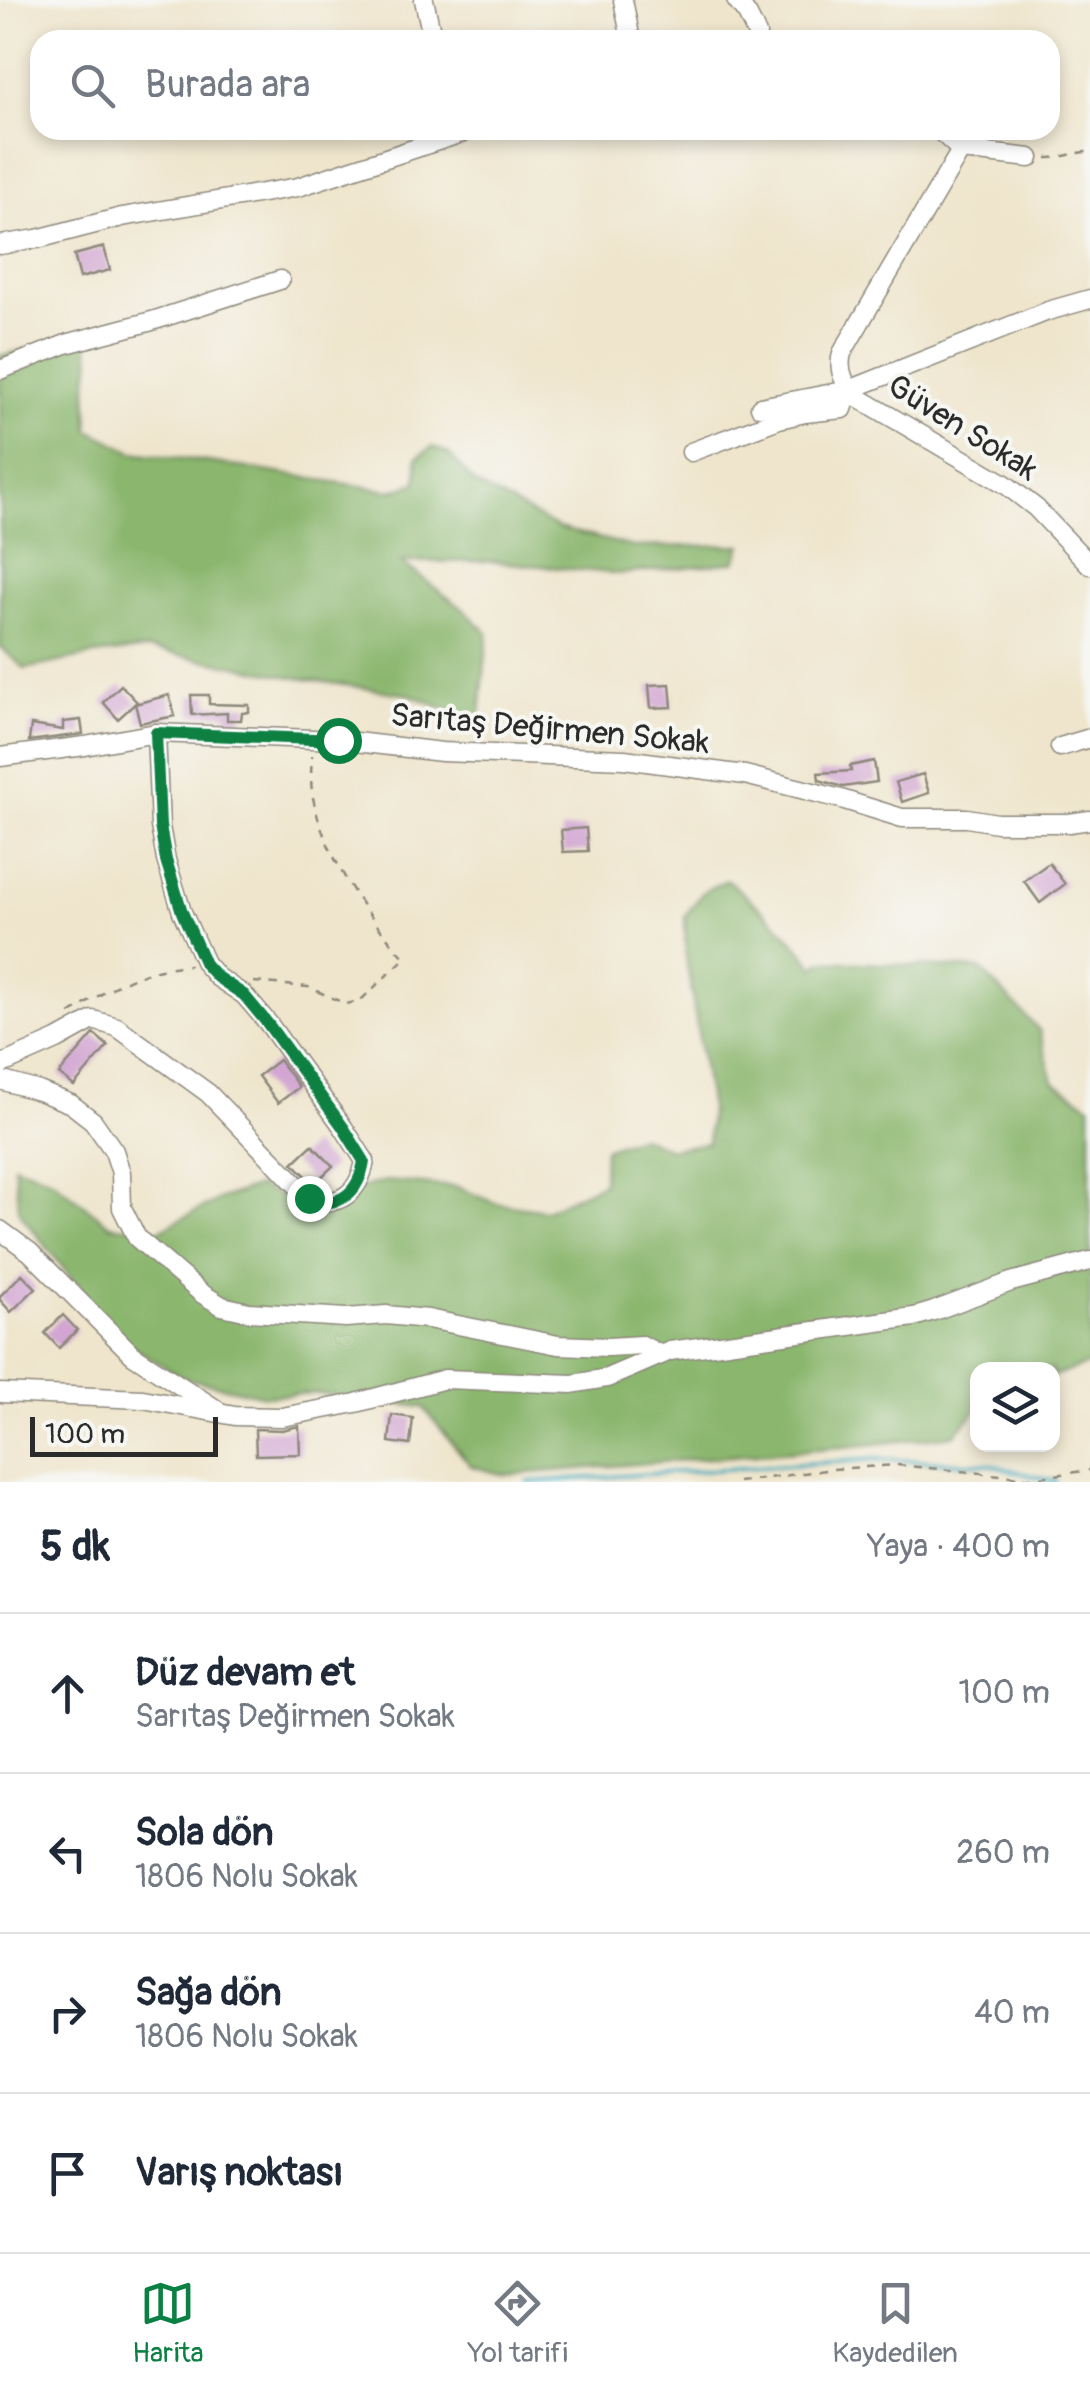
<!DOCTYPE html>
<html lang="tr">
<meta charset="utf-8">
<style>
body{margin:0;font-family:Pangolin,sans-serif;background:#f6f6f7;color:#1f2937}
.controls{position:absolute;right:30px;bottom:30px;display:grid;overflow:hidden;border-radius:20px;box-shadow:0 5px 15px #0003}
.controls button{width:90px;height:90px;display:grid;place-items:center;padding:0;border:0;border-bottom:2px solid #e0e1e3;background:#fff;color:#1f2937;font:50px sans-serif}
.scale{position:absolute;left:30px;bottom:25px;width:188px;box-sizing:border-box;padding-left:10px;border:5px solid #2b2b2b;border-top:0;font-size:28px;line-height:35px;white-space:nowrap;color:#2b2b2b;-webkit-text-stroke:8px #f6f6f2;paint-order:stroke}
.stop{position:absolute;width:30px;height:30px;margin:-22px;border:8px solid #0b8043;border-radius:50%;background:#fff}
.stop.end{background:#0b8043;border-color:#fff;box-shadow:0 2px 10px #0008}
.list{margin:0;padding:0;list-style:none}
h2{display:flex;justify-content:space-between;align-items:center;height:130px;margin:0;padding:0 40px;font-size:42px}
h2 small{font-size:32px;font-weight:400;color:#747a83}
.list li{display:grid;grid-template-columns:65px 1fr auto;gap:30px;align-items:center;box-sizing:border-box;height:160px;padding:0 40px;border-top:2px solid #e0e1e3}
.list b{display:block;font-size:38px;white-space:nowrap}
.list p{margin:0;font-size:32px;white-space:nowrap;color:#747a83}
.list em{font-size:32px;font-style:normal;color:#747a83}
.icon{flex:none;width:55px;height:55px;fill:none;stroke:currentColor;stroke-width:2;stroke-linecap:round;stroke-linejoin:round}
.map{position:relative;flex:none;width:1090px;height:1482px;overflow:hidden}
.search{position:absolute;background:#fff;box-shadow:0 5px 15px #0003;left:30px;right:30px;top:30px;height:110px;display:flex;align-items:center;gap:25px;box-sizing:border-box;padding:0 35px;border-radius:30px;color:#747a83;font-size:38px}
.sheet{height:770px;background:#fff}
nav{display:flex;justify-content:space-around;align-items:center;box-sizing:border-box;height:140px;border-top:2px solid #e0e1e3;background:#fff;font-size:28px;color:#747a83}
nav a{display:grid;justify-items:center;gap:5px}
nav .on{color:#0b8043}
.map>svg:first-child{display:block}
</style>
<div class="map">
<svg width="1090" height="1482" viewBox="0 0 1090 1482">
<rect width="100%" height="100%" fill="#f6f6f2"/>
<filter id="ink" filterUnits="userSpaceOnUse"><feTurbulence type="fractalNoise" baseFrequency=".01" numOctaves="2"/><feDisplacementMap in="SourceGraphic" scale="20" xChannelSelector="R" yChannelSelector="G"/><feConvolveMatrix kernelMatrix="1 2 1 2 8 2 1 2 1" color-interpolation-filters="sRGB"/></filter>
<filter id="wash" filterUnits="userSpaceOnUse"><feTurbulence type="fractalNoise" baseFrequency=".0048" numOctaves="4" result="noise"/><feDisplacementMap in="SourceGraphic" scale="40" xChannelSelector="R" yChannelSelector="G"/><feGaussianBlur stdDeviation="2.25" result="paint"/><feColorMatrix in="noise" values="0 0 0 0 0 0 0 0 0 0 0 0 0 0 0 0 0 1.4 0 .05"/><feComposite in="paint" operator="in"/></filter>
<g filter="url(#wash)">
<rect width="100%" height="100%" fill="#efe5cc"/>
<g fill="#8ab66d" stroke="#5a704c" stroke-width="2.5">
<path d="M84,335L91,358L87,389L89,430L133,452L215,463L391,491L417,483V458L432,447L448,453L475,484L558,528L633,547L742,545L735,562L620,574L489,561L401,562L463,609L488,633L479,723L411,695L291,677L148,649L93,655L25,669L0,647V356Z"/>
<path d="M727,880C761,908 788,931 814,967L823,961L980,969L1039,1030L1053,1081L1090,1105V1364L1053,1376L1052,1370H978L977,1410L954,1435L855,1446L504,1475L471,1466L423,1407L315,1393L265,1396L184,1378L120,1340L19,1212L14,1165L50,1178L110,1225L157,1231L221,1199L258,1186L305,1207L348,1191L387,1181L457,1187L495,1203L546,1210L603,1183L604,1149L641,1136L670,1149L708,1143L710,1109L686,957L685,916L704,891Z"/>
</g>
<g fill="none" stroke-linecap="round" stroke-linejoin="round">
<path stroke="#3eaabd" stroke-width="4" d="M528,1482L878,1459L988,1464L1056,1482"/>
</g>
<g id="blocks">
<g fill="#d2a5d2">
<path d="M104,247L110,270L80,278L74,255Z"/>
<path d="M670,684L672,707L651,708L649,685Z"/>
<path d="M121,685L137,702L118,719L103,702Z"/>
<path d="M169,695L175,716L140,723L135,704Z"/>
<path d="M191,695H209V704L249,705V712L242,713L241,720H227V713L192,715Z"/>
<path d="M81,720L83,734L29,741L31,725L63,730V722Z"/>
<path d="M874,761L877,782L843,787L819,780L818,773L851,771L850,766Z"/>
<path d="M923,774L929,793L902,802L896,782Z"/>
<path d="M586,828L588,851L563,852L561,830Z"/>
<path d="M1049,863L1065,884L1040,903L1024,881Z"/>
<path d="M94,1034L108,1046L74,1086L59,1074Z"/>
<path d="M279,1060L299,1087L278,1103L258,1076Z"/>
<path d="M312,1145L333,1166L314,1184L293,1163Z"/>
<path d="M22,1274L36,1288L11,1312L0,1300V1296Z"/>
<path d="M63,1315L77,1330L59,1348L45,1333Z"/>
<path d="M392,1415L413,1418L410,1445L389,1442Z"/>
<path d="M299,1426L300,1454L256,1455L255,1429L282,1430Z"/>
</g>
</g>
</g>
<g filter="url(#ink)">
<use href="#blocks" fill-opacity="0" stroke="#8d887c" stroke-width="2.5"/>
<g fill="none" stroke-linecap="round" stroke-linejoin="round">
<g stroke="#8d887c" stroke-width="21">
<g id="minor">
<path d="M424,0L433,40"/>
<path d="M623,0L631,40"/>
<path d="M736,0L747,14L757,34"/>
<path d="M939,130L961,150L842,353C837,372 845,386 859,398L1005,484L1036,508L1090,565"/>
<path d="M961,150L1030,158"/>
<path d="M0,245L37,239L122,217L298,187L471,130"/>
<path d="M0,370L66,344L152,321L280,280"/>
<path d="M760,407L849,390L1048,311L1090,299"/>
<path d="M691,452L779,419L805,413L843,409L849,390"/>
<path d="M1060,747L1090,738"/>
<path d="M0,757L85,746L156,733L338,740L442,752L624,759L745,775L841,799L902,818H967L997,823H1069L1090,820"/>
<path d="M0,1065L57,1040L93,1020L117,1027L208,1093L309,1198C340,1209 359,1192 365,1161L343,1127L268,1023L244,995L217,977L205,963L182,912L166,860L160,826L156,733"/>
<path d="M0,1080L39,1091L71,1104L93,1121L114,1151L121,1173L122,1208L137,1238L201,1293L222,1306L249,1312L346,1318L386,1315L428,1319L558,1345L608,1347L642,1345L661,1355"/>
<path d="M0,1230L30,1252L133,1355L216,1409"/>
<path d="M0,1393L143,1399L235,1416L282,1417L356,1403L445,1379L572,1384L607,1378L670,1351L914,1317L934,1311L1011,1282L1090,1261"/>
</g>
</g>
<g stroke="#8d887c" stroke-width="2.5" stroke-dasharray="8 8" stroke-linecap="butt">
<path d="M1047,158C1062,158 1075,152 1090,152"/>
<path d="M254,982L308,987L346,1004L360,1001L405,958C368,918 325,856 314,802C310,787 311,770 312,755"/>
<path d="M70,1014C113,986 139,969 190,965"/>
<path d="M637,1482H643"/>
<path d="M738,1482L833,1469L897,1465L1033,1478L1090,1470"/>
</g>
<use href="#minor" stroke="#fff" stroke-width="18"/>
</g>
</g>
<g fill="none" stroke-linecap="round" stroke-linejoin="round" filter="url(#ink)">
<path stroke="#0b8043" stroke-width="12" d="M309,1198C340,1210 359,1192 364,1161L343,1127L268,1024L244,995L217,977L205,964L182,912L166,860L160,826L156,733L338,740"/>
</g>
<g text-anchor="middle" stroke-width="8" stroke-linejoin="round" paint-order="stroke">
<g font-size="32" fill="#2b2b2b" stroke="#f6f6f2">
<text transform="translate(963 427) rotate(32)" y="11">Güven Sokak</text>
<text transform="translate(550 728) rotate(5)" y="11">Sarıtaş Değirmen Sokak</text>
</g>
</g>
</svg>
<div class="controls">
<button><svg class="icon" aria-label="layers" viewBox="0 0 24 24"><path d="M12 4l9 5-9 5-9-5zM3 14l9 5 9-5"/></svg></button>
</div>
<div class="scale">100 m</div>
<div class="stop" style="left:338px;top:740px"></div>
<div class="stop end" style="left:309px;top:1198px"></div>
<div class="search"><svg class="icon" aria-label="search" viewBox="0 0 24 24"><circle cx="10" cy="10" r="6"/><path d="M15 15l6 6"/></svg>Burada ara</div>
</div>
<section class="sheet">
<h2>5 dk<small>Yaya · 400 m</small></h2>
<ul class="list">
<li><svg class="icon" aria-label="ahead" viewBox="0 0 24 24"><path d="M12 20V5M6 11l6-6 6 6"/></svg><div><b>Düz devam et</b><p>Sarıtaş Değirmen Sokak</p></div><em>100 m</em></li>
<li><svg class="icon" aria-label="left" viewBox="0 0 24 24"><path d="M17 20v-9H6M10 6l-5 5 5 5"/></svg><div><b>Sola dön</b><p>1806 Nolu Sokak</p></div><em>260 m</em></li>
<li><svg class="icon" aria-label="right" viewBox="0 0 24 24"><path d="M7 20v-9h11M14 6l5 5-5 5"/></svg><div><b>Sağa dön</b><p>1806 Nolu Sokak</p></div><em>40 m</em></li>
<li><svg class="icon" aria-label="arrive" viewBox="0 0 24 24"><path d="M6 21V4h12l-3 4 3 4H6"/></svg><div><b>Varış noktası</b></div></li>
</ul>
</section>
<nav>
<a class="on"><svg class="icon" aria-label="map" viewBox="0 0 24 24"><path d="M3 6l6-2 6 2 6-2v14l-6 2-6-2-6 2zM9 4v14M15 6v14"/></svg>Harita</a>
<a><svg class="icon" aria-label="directions" viewBox="0 0 24 24"><path d="M12 3l9 9-9 9-9-9zM9 14v-3h6M13 9l2 2-2 2"/></svg>Yol tarifi</a>
<a><svg class="icon" aria-label="saved" viewBox="0 0 24 24"><path d="M7 4h10v16l-5-4-5 4z"/></svg>Kaydedilen</a>
</nav>
